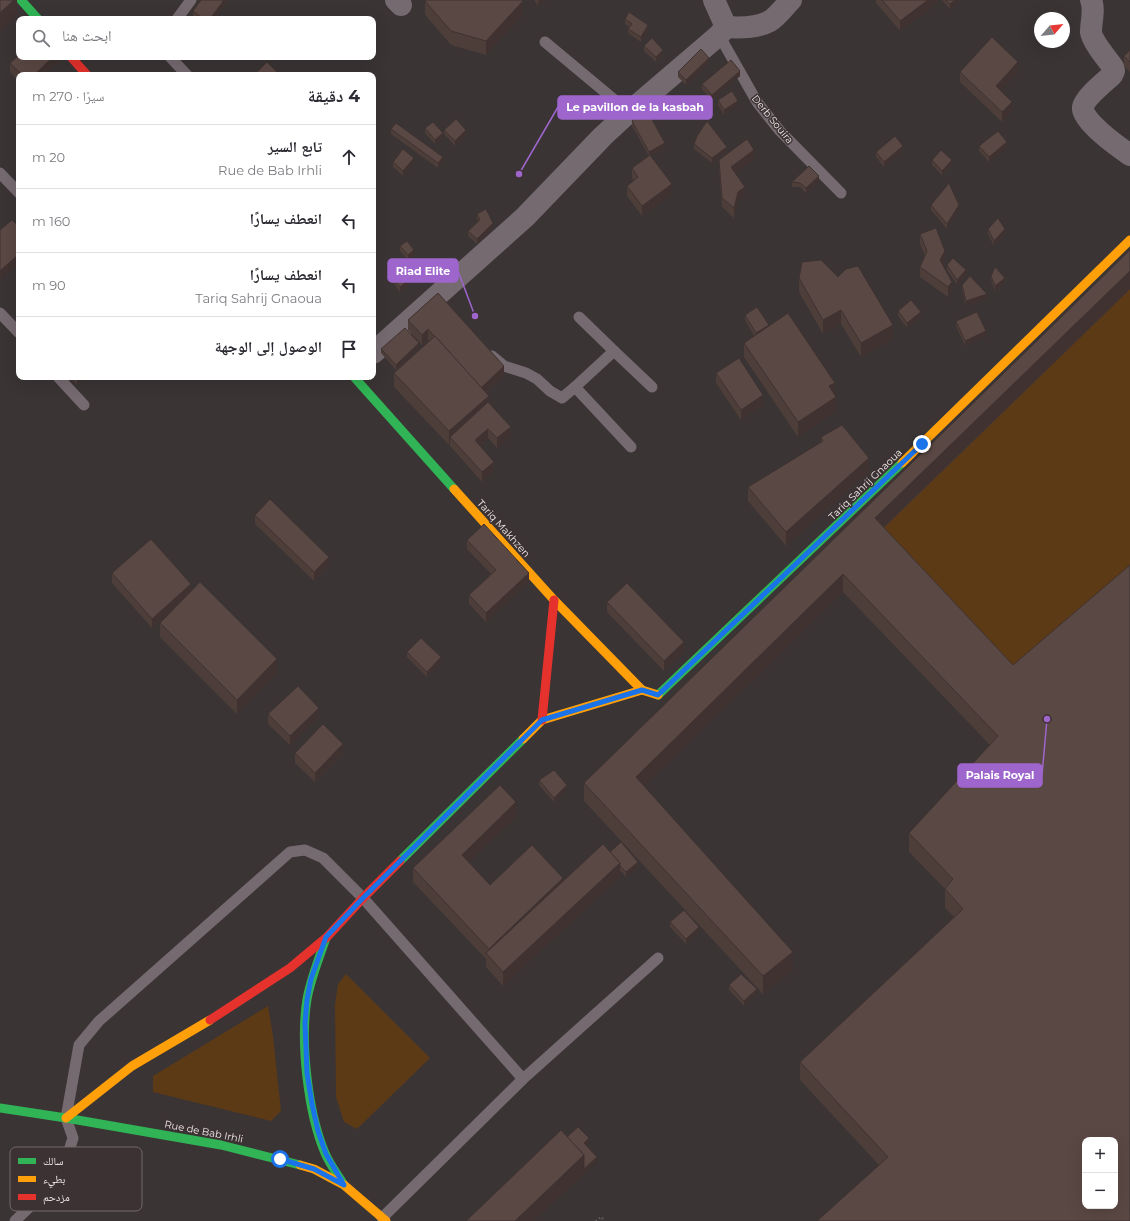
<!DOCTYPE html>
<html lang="ar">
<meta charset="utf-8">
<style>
body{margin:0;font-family:Montserrat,"Noto Naskh Arabic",sans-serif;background:#f2f2f3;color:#2b2b33;direction:rtl}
.controls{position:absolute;right:12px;bottom:12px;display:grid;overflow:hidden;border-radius:8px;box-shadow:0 4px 16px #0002}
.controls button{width:36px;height:36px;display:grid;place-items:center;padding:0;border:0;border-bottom:1px solid #e1e1e2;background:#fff;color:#2b2b33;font:20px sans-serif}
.compass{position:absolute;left:1034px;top:12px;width:36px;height:36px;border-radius:50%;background:#fff;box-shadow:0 4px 16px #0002;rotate:62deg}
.stop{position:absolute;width:12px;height:12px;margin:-9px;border:3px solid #1a73e8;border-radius:50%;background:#fff}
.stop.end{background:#1a73e8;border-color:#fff;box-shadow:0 1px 4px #0008}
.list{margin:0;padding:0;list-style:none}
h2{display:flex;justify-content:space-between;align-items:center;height:52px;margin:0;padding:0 16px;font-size:17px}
h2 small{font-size:13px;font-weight:400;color:#7c7c81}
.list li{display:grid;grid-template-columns:26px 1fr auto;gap:12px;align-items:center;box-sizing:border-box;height:64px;padding:0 16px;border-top:1px solid #e1e1e2}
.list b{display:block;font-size:15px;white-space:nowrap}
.list p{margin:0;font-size:13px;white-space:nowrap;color:#7c7c81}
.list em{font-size:13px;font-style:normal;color:#7c7c81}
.icon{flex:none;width:22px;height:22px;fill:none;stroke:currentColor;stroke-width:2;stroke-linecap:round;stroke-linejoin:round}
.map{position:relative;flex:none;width:1130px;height:1221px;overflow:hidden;direction:ltr}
.search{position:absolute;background:#fff;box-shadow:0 4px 16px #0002;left:16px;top:16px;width:360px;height:44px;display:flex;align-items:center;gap:10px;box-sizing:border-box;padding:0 14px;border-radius:8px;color:#7c7c81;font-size:15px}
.panel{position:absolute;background:#fff;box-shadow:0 4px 16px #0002;left:16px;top:72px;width:360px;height:308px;border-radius:8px;direction:rtl}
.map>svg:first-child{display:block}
</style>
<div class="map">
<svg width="1130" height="1221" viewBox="0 0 1130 1221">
<rect width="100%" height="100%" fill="#3a3435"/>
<g fill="#5d3a16">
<path d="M1130,289V584L1013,683L875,536Z"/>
<path d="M346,974L430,1058L357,1129L344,1122L336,1097L335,1005L338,984Z"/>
<path d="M268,1006L273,1036L281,1111L271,1121L153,1092V1076Z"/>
</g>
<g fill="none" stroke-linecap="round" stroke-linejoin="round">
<path stroke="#71696c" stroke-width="2.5" stroke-dasharray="1 3" stroke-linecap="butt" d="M596,1221L601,1217L605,1221"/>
<g stroke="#756a70" stroke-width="11">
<path d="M177,19L191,0"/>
<path d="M719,35L757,102L780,131L841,193"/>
<path d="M545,42L629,112"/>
<path d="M170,57L187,75"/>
<path d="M0,173L19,193"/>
<path d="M0,313L19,333"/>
<path d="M614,351L652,387"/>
<path d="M492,356L504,366L526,373L537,379L550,391L562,398L575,387L631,447"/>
<path d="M58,377L84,405"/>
<path d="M575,387L614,351L579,317"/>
<path d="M382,1218L523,1079L658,958"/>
<path d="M15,1221L49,1188L68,1154L73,1138L66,1118L79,1045L99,1021L290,852L305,850L323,858L363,898L523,1079"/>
</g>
<g stroke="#756a70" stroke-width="22">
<path d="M396,0L401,5"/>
<path d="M714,0L726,27"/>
<path d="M1091,0C1095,10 1091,21 1091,32C1092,41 1107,59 1113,67L1114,71L1112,75C1105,82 1085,97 1083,107C1080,120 1120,148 1130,155"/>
<path d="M726,27C740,28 757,28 770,21C778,16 785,6 791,0"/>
<path d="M373,353L525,217L603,136L629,112L719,35L726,27"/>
</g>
<g stroke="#30b455" stroke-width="9">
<path d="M21,0L38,19"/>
<path d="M354,377L454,489"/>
<path d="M658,695L902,463"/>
<path d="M400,861L523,739"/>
<path d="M326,938C319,958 311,978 307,999C300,1043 308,1113 325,1153C330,1165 338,1175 344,1185"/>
<path d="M0,1108L66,1118L221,1145L300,1165"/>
</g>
<g stroke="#ff9f0a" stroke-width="9">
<path d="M902,463L1130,240"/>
<path d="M454,489L554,600L642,690L658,695"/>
<path d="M523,739L542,720L642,690"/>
<path d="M66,1118L132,1066L210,1020"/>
<path d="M300,1165L314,1169L344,1185L386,1221"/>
</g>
<g stroke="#e5322d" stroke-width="9">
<path d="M71,57L87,75"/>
<path d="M542,720L554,600"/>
<path d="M210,1020L290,968L327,937L363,898L400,861"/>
</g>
</g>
<g fill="#4d3e3a">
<path d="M201,0H228L214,19H197L193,16V11Z"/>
<path d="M534,0H546L538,6Z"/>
<path d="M876,0H938V3L900,31L876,3Z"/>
<path d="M942,0H960L950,9Z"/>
<path d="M425,1L523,15L486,55L451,45L425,15Z"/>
<path d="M625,19L648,30L641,42L628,33V29L629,27L625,24Z"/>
<path d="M644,46L663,55L656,62L644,51Z"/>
<path d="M1130,50V72L1124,66V56Z"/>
<path d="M19,57H64L44,75H19V81L10,72V63Z"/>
<path d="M709,63L686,85L678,77V72Z"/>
<path d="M960,72H1018L1000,91L1012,111L1002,122L960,82Z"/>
<path d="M740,76L712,100L702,89V84Z"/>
<path d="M718,100L738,106L724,115L718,105Z"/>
<path d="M632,121L665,148L651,156L672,194L642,216L627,196V186L634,181L632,178V168L649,156L632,126Z"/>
<path d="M425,128L443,138L435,144L425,133Z"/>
<path d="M391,129L443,161L438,168L391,134Z"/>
<path d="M444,130L466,135L455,146L444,134Z"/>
<path d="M694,144L727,151L712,163L694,149Z"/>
<path d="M979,146L1007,147L989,162L979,151Z"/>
<path d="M903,151L884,167L876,157V152Z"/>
<path d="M754,159L735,173L745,196L738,201L734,218L722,207L719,169V160Z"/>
<path d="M932,160L952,165L942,175L932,165Z"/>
<path d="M393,162L414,163L403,176L393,167Z"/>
<path d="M819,181L806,193L800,187H792V182Z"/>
<path d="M931,205L959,210L947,229L931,210Z"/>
<path d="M477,214L493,228L477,244L468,236V231L478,221L477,218Z"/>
<path d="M988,229L1005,234L994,246L988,234Z"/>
<path d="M920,234L945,260L942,265L952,292L948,297L920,277V267L925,256L920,244Z"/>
<path d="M400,246L414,255L408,260L400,251Z"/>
<path d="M1130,250V289L884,528L1013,665L1130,1221L879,1165L800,1080V1062L954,917L945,908V889L909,852V833L990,745L843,592L644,787L793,970L763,994L584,801V783Z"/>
<path d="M947,265L966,275L957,285L947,270Z"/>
<path d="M391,276L410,284L400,292L391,280Z"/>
<path d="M991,276L1005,283L995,291L991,280Z"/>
<path d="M799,278L893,339L861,357L841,324L823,334L799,292Z"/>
<path d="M962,285L987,299L966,306L962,290Z"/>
<path d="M438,293L504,376L486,393L489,402L511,436L497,448L488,438L480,446L494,471L482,482L450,446V445H449L394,387V373L429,341L428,339L422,345L408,330V320Z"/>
<path d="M898,311L921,317L907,328L898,316Z"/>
<path d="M745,315L769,327L835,395L836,411L798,437L744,357V343L754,336L745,320Z"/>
<path d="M956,321L986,336L965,346L956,326Z"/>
<path d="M419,348L396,370L381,353V349Z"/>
<path d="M716,373L763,405L741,420L716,383Z"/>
<path d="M70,377H84L77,385Z"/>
<path d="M821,437L869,472L786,546L748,501V487L821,443Z"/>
<path d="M255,515L329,566L314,581L255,524Z"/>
<path d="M467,540L529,582L486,622L469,604V595L491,574L467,549Z"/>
<path d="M112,573L191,591L277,673L237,714L160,637V623L170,612L152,628L112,583Z"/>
<path d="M607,602L684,652L664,671L607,612Z"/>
<path d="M407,652L441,662L427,677L407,657Z"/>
<path d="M268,714L319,717L290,745L268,724Z"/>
<path d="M295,753L343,754L315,782L295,763Z"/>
<path d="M539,780L567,790L554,802L539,785Z"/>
<path d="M516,817L469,862L490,885L563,881L610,852L638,867L626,877L620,870V877L503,986L486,967V959L413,882V868Z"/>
<path d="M670,922L699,932L686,944L670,927Z"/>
<path d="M729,985L757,994L744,1006L729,990Z"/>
</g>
<g fill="#3f3230">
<path d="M14,0H17V16L0,32V13Z"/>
<path d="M224,0H228L214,19H210Z"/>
<path d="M540,0H546L538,6V1Z"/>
<path d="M928,0H938V3L900,31V21Z"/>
<path d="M955,0H960L950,9V4Z"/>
<path d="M523,1V15L486,55V41Z"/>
<path d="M648,25V30L641,42V37Z"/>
<path d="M663,50V55L656,62V57Z"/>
<path d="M53,57H64L44,75H34Z"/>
<path d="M709,58V63L686,85V80Z"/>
<path d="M1018,62V72L996,96V86Z"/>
<path d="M740,71V76L712,100V95Z"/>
<path d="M738,101V106L724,115V110Z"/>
<path d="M1012,102V111L1002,122V112Z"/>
<path d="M466,130V135L455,146V141Z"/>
<path d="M443,133V138L435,144V140Z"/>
<path d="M1007,142V147L989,162V157Z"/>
<path d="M665,143V148L649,157V152Z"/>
<path d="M903,146V151L884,167V162Z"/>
<path d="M727,147V151L712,163V158Z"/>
<path d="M754,150V159L731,176V167Z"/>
<path d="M443,157V161L438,168V163Z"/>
<path d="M414,158V163L403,176V171Z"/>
<path d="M952,160V165L942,175V171Z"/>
<path d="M819,176V181L806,193V188Z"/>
<path d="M672,184V194L642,216V206Z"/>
<path d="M745,187V196L738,201L734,218V208L738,192Z"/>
<path d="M959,205V210L947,229V224Z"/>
<path d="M493,223V228L477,244V239Z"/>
<path d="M1005,229V234L994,246V241Z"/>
<path d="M414,250V255L408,260V255Z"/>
<path d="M945,251V260L940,269V260Z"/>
<path d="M19,254V264L0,280V271Z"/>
<path d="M966,270V275L957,285V280Z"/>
<path d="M1130,271V289L875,536V518Z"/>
<path d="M1005,278V283L995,291V286Z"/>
<path d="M410,279V284L400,292V287Z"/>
<path d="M952,282V292L948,297V287Z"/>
<path d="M987,294V299L966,306V301Z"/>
<path d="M841,310V324L823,334V320Z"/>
<path d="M921,312V317L907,328V323Z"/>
<path d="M769,325V330L756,338V333Z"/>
<path d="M893,325V339L861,357V343Z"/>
<path d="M428,329V339L422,345V335Z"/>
<path d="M986,331V336L965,346V341Z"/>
<path d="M419,343V348L396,370V365Z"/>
<path d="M504,366V376L481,397V388Z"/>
<path d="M77,377H84L77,385Z"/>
<path d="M835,383V397L829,386Z"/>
<path d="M763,395V405L741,420V410Z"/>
<path d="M489,396V410L450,437V445H449V431Z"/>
<path d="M836,397V411L798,437V422Z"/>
<path d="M511,427V436L497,448V438Z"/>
<path d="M488,429V438L475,450V440Z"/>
<path d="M869,458V472L786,546V532Z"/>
<path d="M494,462V471L482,482V472Z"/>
<path d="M329,557V566L314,581V572Z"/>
<path d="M529,573V582L486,622V613Z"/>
<path d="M843,574V592L636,795V777Z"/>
<path d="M191,584V594L152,628V619Z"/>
<path d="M684,642V652L664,671V661Z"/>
<path d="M441,657V662L427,677V672Z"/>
<path d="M277,659V673L237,714V700Z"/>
<path d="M319,708V717L290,745V736Z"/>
<path d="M343,744V754L315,782V773Z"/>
<path d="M567,785V790L554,802V798Z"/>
<path d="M516,802V817L462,869V855Z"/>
<path d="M638,862V867L626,877V872Z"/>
<path d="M620,863V877L503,986V972Z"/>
<path d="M563,878V892L489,957V949Z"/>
<path d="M699,927V932L686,944V939Z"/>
<path d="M793,952V970L763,994V976Z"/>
<path d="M757,989V994L744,1006V1001Z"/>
<path d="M589,1138V1143L584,1148V1143Z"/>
<path d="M584,1155L597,1157V1162L534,1221H515Z"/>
</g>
<g fill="#5a4844" stroke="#3f3230" fill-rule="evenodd">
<path d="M0,0H14L0,13Z"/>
<path d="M201,0H224L210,19H203L193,11Z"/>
<path d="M426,0H522L523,1L486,41L451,31L425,1Z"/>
<path d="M882,0H928L900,21Z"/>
<path d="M946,0H955L950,4Z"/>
<path d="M629,12L648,25L641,37L628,29L632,24L625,19Z"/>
<path d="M992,37L1018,62L996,86L1012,102L1002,112L960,72Z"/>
<path d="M652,38L663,50L656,57L644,46Z"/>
<path d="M701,49L709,58L686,80L678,72Z"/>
<path d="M1130,50V62L1124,56Z"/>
<path d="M19,55V57H53L34,75H22L10,63Z"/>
<path d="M731,60L740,71L712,95L702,84Z"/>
<path d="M267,62L280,75H254Z"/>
<path d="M732,91L738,101L724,110L718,100Z"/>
<path d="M645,107L665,143L649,152L632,121Z"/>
<path d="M456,119L466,130L455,141L444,130Z"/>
<path d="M707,121L727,147L712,158L694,144L697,136Z"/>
<path d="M433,122L443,133L435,140L425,128Z"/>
<path d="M396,123L443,157L438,163L391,129Z"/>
<path d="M998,131L1007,142L989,157L979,146Z"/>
<path d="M895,136L903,146L884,162L876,152Z"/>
<path d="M747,139L754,150L731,167L745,187L738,192L734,208L722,198L719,160Z"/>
<path d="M403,149L414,158L403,171L393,162Z"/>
<path d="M941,150L952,160L942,171L932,160Z"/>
<path d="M650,155L672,184L642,206L627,186L638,177L632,168Z"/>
<path d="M809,166L819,176L806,188L800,183L792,182Z"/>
<path d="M949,183L959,205L947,224L931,205Z"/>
<path d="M486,209L493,223L477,239L468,231L480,220L477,214Z"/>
<path d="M998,218L1005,229L994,241L988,229Z"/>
<path d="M12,220L19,227V254L0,271V230Z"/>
<path d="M936,228L945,251L940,260L952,282L948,287L920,267L927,251L920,234Z"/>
<path d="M407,241L414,250L408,255L400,246Z"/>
<path d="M1130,250V271L875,518L1013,665L1130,565V1221H817L888,1157L800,1062L963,909L945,889L953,879L909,833L998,736L843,574L636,777L793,952L763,976L584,783ZM1085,1140H1115V1206H1085Z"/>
<path d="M953,258L966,270L957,280L947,265Z"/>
<path d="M821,260L838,277L846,269L858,266L893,325L861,343L841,310L823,320L799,278L802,262Z"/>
<path d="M995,267L1005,278L995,286L991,276Z"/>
<path d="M402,268L410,279L400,287L391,276Z"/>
<path d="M970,276L987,294L966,301L962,285Z"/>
<path d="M438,293L504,366L481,388L435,336H434L428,329L422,335L408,320Z"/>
<path d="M911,300L921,312L907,323L898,311Z"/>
<path d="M757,307L769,325L756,333L745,315Z"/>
<path d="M977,312L986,331L965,341L956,321Z"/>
<path d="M788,313L835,383L829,386L836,397L798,422L744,343Z"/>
<path d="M405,328L419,343L396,365L381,349Z"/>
<path d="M435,336L489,396L449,431L394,373Z"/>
<path d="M739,358L763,395L741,410L716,373Z"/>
<path d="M488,402L511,427L497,438L488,429L475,440L494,462L482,472L450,437Z"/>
<path d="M842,425L869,458L786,532L748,487L823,441L821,437Z"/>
<path d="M270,499L329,557L314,572L255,515Z"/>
<path d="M484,524L529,573L486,613L469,595L496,570L467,540Z"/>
<path d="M151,539L191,584L152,619L112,573Z"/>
<path d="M200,582L277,659L237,700L160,623Z"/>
<path d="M627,583L684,642L664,661L607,602Z"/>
<path d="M421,638L441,657L427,672L407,652Z"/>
<path d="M298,686L319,708L290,736L268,714Z"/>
<path d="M323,724L343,744L315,773L295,753Z"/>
<path d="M554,770L567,785L554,798L539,780Z"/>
<path d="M500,785L516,802L462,855L490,885L532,845L563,878L489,949L413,868Z"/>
<path d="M621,842L638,862L626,872L620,866V863L610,852Z"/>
<path d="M603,844L620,863L503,972L486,953Z"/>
<path d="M684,910L699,927L686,939L670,922Z"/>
<path d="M741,974L757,989L744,1001L729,985Z"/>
<path d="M578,1127L589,1138L584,1143L597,1157L584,1169V1155L567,1137Z"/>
<path d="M561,1130L584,1155L515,1221H466Z"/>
</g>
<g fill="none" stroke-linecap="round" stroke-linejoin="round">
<path stroke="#1a73e8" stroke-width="5" d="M280,1159L314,1169L344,1185L326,1154L318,1131L312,1104L307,1073L305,1023L307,1000L311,979L326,937L363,898L542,720L642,690L658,695L922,444"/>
</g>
<g text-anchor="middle" stroke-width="3" stroke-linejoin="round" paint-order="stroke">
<g font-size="10" fill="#f0e9ea" stroke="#3c3233">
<text transform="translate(773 119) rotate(51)" y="4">Derb Souira</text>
<text transform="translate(865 484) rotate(-44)" y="4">Tariq Sahrij Gnaoua</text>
<text transform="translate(504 528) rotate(48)" y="4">Tariq Makhzen</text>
<text transform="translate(204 1131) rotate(11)" y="4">Rue de Bab Irhli</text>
</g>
</g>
<rect x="10" y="1147" width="132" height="64" rx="6" fill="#3c3233" stroke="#72696a" stroke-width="1"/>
<rect x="18" y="1158" width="18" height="6" fill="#30b455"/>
<rect x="18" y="1176" width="18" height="6" fill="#ff9f0a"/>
<rect x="18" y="1194" width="18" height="6" fill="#e5322d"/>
<g font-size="11" fill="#f0e9ea">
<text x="43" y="1165">سالك</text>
<text x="43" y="1183">بطيء</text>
<text x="43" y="1201">مزدحم</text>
</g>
<path fill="none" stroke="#9e65cc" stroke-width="1.5" d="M519 174L558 107M475 316L458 271M1047 719L1042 775"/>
<g fill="#9e65cc" stroke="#3c3233" stroke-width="1.5">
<circle cx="519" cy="174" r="4"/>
<circle cx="475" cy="316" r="4"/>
<circle cx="1047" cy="719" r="4"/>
</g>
<g fill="#9e65cc" stroke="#9e65cc" stroke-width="1.5">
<rect x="558" y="96" width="154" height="23" rx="4"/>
<rect x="388" y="259" width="70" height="23" rx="4"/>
<rect x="958" y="764" width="84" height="23" rx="4"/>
</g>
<g font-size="11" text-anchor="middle" font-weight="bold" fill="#fff">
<text x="635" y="111">Le pavillon de la kasbah</text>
<text x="423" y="275">Riad Elite</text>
<text x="1000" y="779">Palais Royal</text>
</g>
</svg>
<div class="controls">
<button>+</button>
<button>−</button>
</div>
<svg class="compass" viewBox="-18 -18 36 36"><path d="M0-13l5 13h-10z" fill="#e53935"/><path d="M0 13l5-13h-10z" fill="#7c7c81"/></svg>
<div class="stop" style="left:280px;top:1159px"></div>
<div class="stop end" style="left:922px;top:444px"></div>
<div class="search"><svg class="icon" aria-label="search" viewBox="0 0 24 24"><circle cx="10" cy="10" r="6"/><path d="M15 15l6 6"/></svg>ابحث هنا</div>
<section class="panel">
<h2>4 دقيقة<small>سيرًا · 270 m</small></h2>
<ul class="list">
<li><svg class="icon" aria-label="ahead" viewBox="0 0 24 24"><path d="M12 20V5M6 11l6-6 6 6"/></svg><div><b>تابع السير</b><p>Rue de Bab Irhli</p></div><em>20 m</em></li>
<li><svg class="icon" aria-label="left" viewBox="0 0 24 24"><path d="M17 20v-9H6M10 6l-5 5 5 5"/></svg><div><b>انعطف يسارًا</b></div><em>160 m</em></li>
<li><svg class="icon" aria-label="left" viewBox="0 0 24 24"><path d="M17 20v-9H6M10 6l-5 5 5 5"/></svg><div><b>انعطف يسارًا</b><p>Tariq Sahrij Gnaoua</p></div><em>90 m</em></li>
<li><svg class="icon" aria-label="arrive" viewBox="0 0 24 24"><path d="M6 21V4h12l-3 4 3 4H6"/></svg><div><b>الوصول إلى الوجهة</b></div></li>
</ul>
</section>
</div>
